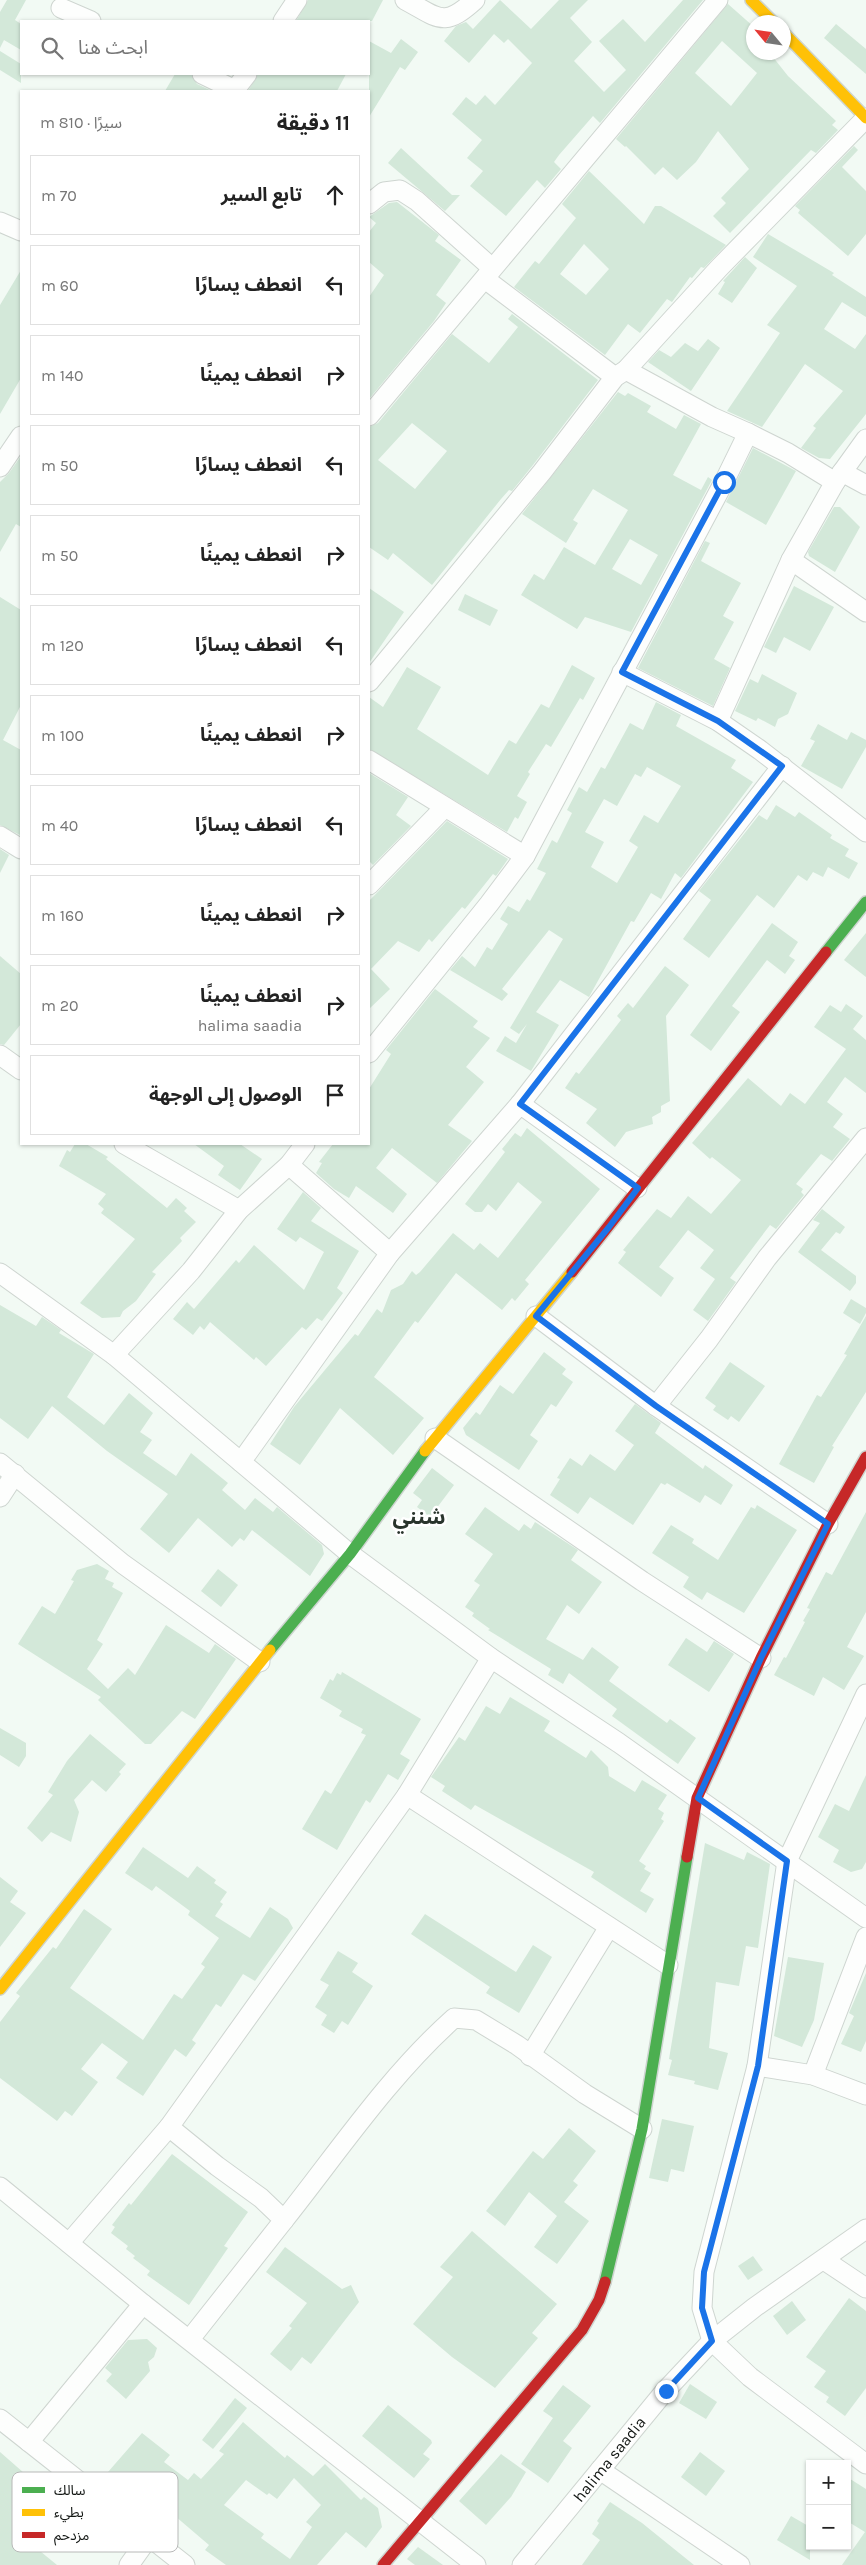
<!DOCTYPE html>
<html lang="ar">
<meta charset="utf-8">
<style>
body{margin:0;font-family:Karla,"Noto Sans Arabic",sans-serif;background:#f2f2f2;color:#222;direction:rtl}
.controls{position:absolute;right:15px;bottom:15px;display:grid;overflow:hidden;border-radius:0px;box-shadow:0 1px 4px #0004}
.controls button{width:45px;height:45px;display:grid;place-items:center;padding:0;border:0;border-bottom:1px solid #e0e0e0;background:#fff;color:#222;font:25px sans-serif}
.compass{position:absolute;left:746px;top:15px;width:45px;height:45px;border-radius:50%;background:#fff;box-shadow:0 1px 4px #0004;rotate:299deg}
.stop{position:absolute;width:15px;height:15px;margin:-11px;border:4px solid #1a73e8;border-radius:50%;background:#fff}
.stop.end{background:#1a73e8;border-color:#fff;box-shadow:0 1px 5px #0008}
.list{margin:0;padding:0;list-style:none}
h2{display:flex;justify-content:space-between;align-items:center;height:65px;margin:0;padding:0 20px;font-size:21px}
h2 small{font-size:16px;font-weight:400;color:#767676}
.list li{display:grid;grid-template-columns:32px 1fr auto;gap:15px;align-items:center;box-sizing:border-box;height:80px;margin:0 10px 10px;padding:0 10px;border:1px solid #e0e0e0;border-radius:0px}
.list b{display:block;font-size:19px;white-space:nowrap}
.list p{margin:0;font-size:16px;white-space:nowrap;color:#767676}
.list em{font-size:16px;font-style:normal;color:#767676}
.icon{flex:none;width:28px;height:28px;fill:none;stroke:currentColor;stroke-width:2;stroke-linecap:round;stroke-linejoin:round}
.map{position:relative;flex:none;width:866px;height:2565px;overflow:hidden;direction:ltr}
.search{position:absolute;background:#fff;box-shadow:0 1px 4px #0004;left:20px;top:20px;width:350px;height:55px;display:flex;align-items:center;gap:12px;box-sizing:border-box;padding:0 18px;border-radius:0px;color:#767676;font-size:19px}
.panel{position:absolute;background:#fff;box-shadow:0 1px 4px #0004;left:20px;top:90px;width:350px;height:1055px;border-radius:0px;direction:rtl}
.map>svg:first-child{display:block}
</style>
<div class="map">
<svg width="866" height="2565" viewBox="0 0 866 2565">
<rect width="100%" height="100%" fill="#f2faf4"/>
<g fill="#d3e8d9" fill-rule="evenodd">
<path d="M7,0H26L15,20L21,24V50L4,40L0,48V12Z"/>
<path d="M308,0H383L372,21H296Z"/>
<path d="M500,0L531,29L559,0H588L570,18L592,42L574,61L604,92L626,70L599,41L623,19L645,42L683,0H703L600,123L593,116L559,155L554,162L561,169L545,188L537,180L506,216L470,186L483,171L467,158L482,140L452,114L466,97L476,105L485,95L495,105L532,63L508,39L504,43L494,34L469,63L444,41L456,26L466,22L473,29Z"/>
<path d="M728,4L754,27V52H769L788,76L836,121L832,125L838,130L816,153L811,150L730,233L713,216L726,203L721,198L749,169L718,131L696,162L677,180L663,167L655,175L626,146L625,147L616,139ZM722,41L757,73L731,106L695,73Z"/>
<path d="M836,24L866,49V74L824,38Z"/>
<path d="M401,39L418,52L405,70L400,67L369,117V41L391,53Z"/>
<path d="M0,51L21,64V83L0,70Z"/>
<path d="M175,74H191L197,84L212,91H165Z"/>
<path d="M258,74H346L337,91H248Z"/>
<path d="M854,146L858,150L842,167L866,191V234L848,256L798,213L800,210L795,206Z"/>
<path d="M401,148L452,195H460L445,211L388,163Z"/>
<path d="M589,171L644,224L655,206H661L726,245L704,268L701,267L692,278L690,277L672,302L667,299L640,333L628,324L605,355L514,287L535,261L539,264L576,218L562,204ZM584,244L609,269L586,295L560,274Z"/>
<path d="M397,202L439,235L435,241L461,260L436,295L446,303L434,321L369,399V297L384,275L369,262V232L376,223L369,217L389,203Z"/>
<path d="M768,234L834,273L832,275L866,297V317L842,302L824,329L855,349L866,334V414L830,459L819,458L801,448L816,428L813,426L843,391L805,364L762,427L727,411L780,333L767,325L797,286L753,257Z"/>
<path d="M745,257L757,268L732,303L718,294L725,282L723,281Z"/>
<path d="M21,270V378L0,414V305Z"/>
<path d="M512,314L598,380L533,465L512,491L509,490L501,499L432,585L393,553L388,560L369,547V427L378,423L452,334L489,363L518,327L508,319ZM412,423L447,451L415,489L378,460Z"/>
<path d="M708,339L720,348L691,391L648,362L659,350L671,357L685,343L698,351Z"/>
<path d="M618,392L625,396L628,393L651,406L647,412L676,429L684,415L701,424L673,475L701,490L708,477L712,480L631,632L585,617L577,629L521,595L534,574L544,580L564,547L595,565L628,510L593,489L573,520L578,523L566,543L522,514ZM630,539L658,555L641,585L612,569Z"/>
<path d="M753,448L796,471L766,525L726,502Z"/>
<path d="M21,456V527L16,524L0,552V482L9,473Z"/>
<path d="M834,507H840L860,527L835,572L809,556L808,552Z"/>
<path d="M705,541L710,543L701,561L741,583L723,616L734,622L714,659L730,668L713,706L638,668Z"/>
<path d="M794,586L834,607L810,651L784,637L776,653L764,647Z"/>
<path d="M369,588L404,612L369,663Z"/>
<path d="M465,594L498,610L490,626L458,610Z"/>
<path d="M0,597L21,610V705L3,740L21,750L20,835L0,825Z"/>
<path d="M572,665L595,678L583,700L580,698L551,747L546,744L528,772L530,774L517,796L527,802L518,819L515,817L507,832L369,749V697L383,707L407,667L441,687L417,729L488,775L509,740L516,744L541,704L549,708Z"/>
<path d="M762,674L797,693L788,714L778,719L775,727L758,718L756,721L735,711L750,679L758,683Z"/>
<path d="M656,702L681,715L676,726L736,760L731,768L753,782L681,878L675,873L661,899L651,893L634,922L631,921L589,997L560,980L536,1012L559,1025L531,1071L496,1051L505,1036L516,1043L527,1024L519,1034L510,1028L563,939L549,930L502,989L508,994L502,1001L450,970L462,956L475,967L487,947L492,950L508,924L500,919L508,906L519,912L527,899L530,901L546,873L537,869L552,840L557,843L572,813L567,810L579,787L587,792L601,767L605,769L630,723L643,730ZM647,767L681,786L658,823L644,815L629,841L638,847L617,883L591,867L604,842L585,832L604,799L617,806L635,774L641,777Z"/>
<path d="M818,724L847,740L851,732L866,740V747L842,789L801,766L815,741L810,739Z"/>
<path d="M369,773L408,797L396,815L411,826L373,865L369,861Z"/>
<path d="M776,805L795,817L799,812L832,835L830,838L849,849L845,856L858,863L849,879L828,867L823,877L813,872L807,881L798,875L774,908L757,895L709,958L683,939L711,900L699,891L759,815L767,820Z"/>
<path d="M447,821L508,859L496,876L493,874L465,909L462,907L432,942L429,939L419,952L398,941L371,969L390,989L369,1009V901Z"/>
<path d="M0,849L9,855L0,873Z"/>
<path d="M772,923L798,942L789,956L795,960L785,974L767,960L732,1006L740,1012L711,1051L690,1035Z"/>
<path d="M866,933V977L844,960Z"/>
<path d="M0,956L21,974V1024L4,1045L0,1044Z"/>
<path d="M665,966L689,985L666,1016L670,1101L661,1106V1112L652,1117L653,1124L626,1132L615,1147L586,1123L597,1109L565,1088L576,1072L579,1074L621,1020L617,1016L628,1003L633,1008Z"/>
<path d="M435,989L478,1021L473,1027L490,1038L466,1067L484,1082L448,1125L472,1141L437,1183L392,1148L376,1168L407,1194L393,1213L356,1186L349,1198L334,1189L316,1173L322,1163L319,1162L333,1144H369V1089L391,1054L386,1050Z"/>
<path d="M846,1004L863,1016L853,1029L866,1040V1093L845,1077L827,1102L843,1114L833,1127L850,1139L832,1161L821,1154L796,1184L803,1189L801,1192L804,1195L776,1229L770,1225L730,1278L736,1282L708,1321L693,1310L715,1279L700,1268L714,1250L688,1230L659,1267L674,1278L661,1297L618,1263L626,1252L623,1250L657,1209L671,1218L688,1196L711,1214L741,1180L712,1157L710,1159L692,1143L748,1078L781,1106L790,1093L805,1104L846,1049L814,1027L830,1005L841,1012Z"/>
<path d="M527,1128L600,1189L525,1280L529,1284L515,1301L512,1298L502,1310L456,1273L418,1323L415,1321L374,1377L424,1418L393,1455L340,1408L300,1465L270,1444L294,1407L355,1334L358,1336L377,1309L382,1313L391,1290L403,1284L412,1271L416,1275L420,1272L453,1233L474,1250L480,1243L498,1258L542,1202L518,1182L496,1211L488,1204L482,1212H475L465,1204L505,1152L502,1149L515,1133L521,1137Z"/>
<path d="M75,1144H86L108,1157L106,1159L167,1208L176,1198L187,1208L184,1211L196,1222L180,1238L182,1241L152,1272L156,1274L136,1301L123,1311L120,1317L102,1318L80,1303L135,1239L101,1213L104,1209L98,1204L106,1194L59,1166L67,1150L70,1152Z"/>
<path d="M194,1144H240L262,1159L240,1190L218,1175L224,1166Z"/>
<path d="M303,1192L321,1208L311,1221L359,1251L337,1288L343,1293L322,1321L317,1318L306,1330L302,1327L266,1366L256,1357L254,1360L210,1322L204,1330L200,1326L193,1335L173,1319L187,1302L194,1309L236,1260L239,1263L254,1245L304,1290L324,1252L300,1237L296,1242L277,1229Z"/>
<path d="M822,1209L845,1227L840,1234L836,1232L821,1250L856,1276V1283L850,1291L798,1252L820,1223L813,1220Z"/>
<path d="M851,1299L866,1308V1313L860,1324L843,1313Z"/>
<path d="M0,1305L36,1326L42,1317L61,1330L59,1333L94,1354L67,1397L104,1425L129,1393L153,1413L140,1432L152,1440L143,1453L176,1476L191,1453L228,1483L222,1490L245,1510L255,1498L273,1512L277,1507L322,1545L324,1554L310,1576L252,1530L244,1541L240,1538L232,1547L198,1518L169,1553L140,1529L168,1494L107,1451L52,1406L28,1439L0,1418Z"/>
<path d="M866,1316V1392L832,1446L834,1447L814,1483L779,1464L817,1395L821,1397L847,1355L844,1354Z"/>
<path d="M544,1352L566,1369L562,1374L573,1382L556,1407L551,1404L530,1435L538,1441L519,1470L466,1435L463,1428L476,1412L480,1415L500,1385L513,1394Z"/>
<path d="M730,1362L765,1386L739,1422L731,1416L728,1420L713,1410L716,1406L705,1398Z"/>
<path d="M635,1404L661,1423L655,1433L703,1469L705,1465L733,1485L721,1505L705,1495L700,1503L667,1483L665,1485L661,1483L633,1525L590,1497L578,1514L550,1495L560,1479L557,1478L570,1458L582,1466L590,1454L615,1471L634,1445L615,1431Z"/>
<path d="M432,1468L454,1485L430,1517L417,1507L422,1500L413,1493Z"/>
<path d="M757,1505L797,1530L744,1613L707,1592L702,1600L683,1587L689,1577L652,1553L671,1525L694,1539L692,1543L718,1560L751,1507L755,1509Z"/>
<path d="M485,1507L519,1531L524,1524L531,1529L535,1522L578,1550L571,1560L602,1582L579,1614L567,1605L546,1639L583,1660L592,1647L619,1667L609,1681L667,1723L670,1719L696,1738L678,1764L612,1716L617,1709L569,1673L563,1684L548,1675L551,1669L488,1630L490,1629L472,1616L474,1613L465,1607L480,1585L474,1581L493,1554L465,1534Z"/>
<path d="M866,1512V1612L847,1647L864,1656L844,1690L823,1677L814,1696L774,1675L784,1657L786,1658L805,1622L803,1621L810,1609L807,1608L826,1572L832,1575Z"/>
<path d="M97,1564L109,1571L105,1579L114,1583L112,1587L123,1593L97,1640L103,1644L87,1669L108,1689L128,1668L135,1675L166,1625L209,1653L215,1644L236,1659L195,1719L182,1711L151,1744H145L98,1700L101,1697L18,1644L42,1606L55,1614L74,1581L71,1580L77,1570Z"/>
<path d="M218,1569L238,1585L221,1607L201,1591Z"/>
<path d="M686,1638L707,1652L714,1641L734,1654L709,1692L668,1665Z"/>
<path d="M342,1672L421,1719L400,1754L410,1760L398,1780L388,1774L370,1803L366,1800L337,1850L302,1829L325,1790L331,1794L366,1735L361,1733L363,1729L339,1716L342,1711L320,1698L330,1679L333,1681L337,1673L341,1675Z"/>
<path d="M510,1697L550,1721L544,1731L586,1758L591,1750L608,1767L609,1776L635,1792L642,1780L667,1795L658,1809L664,1813L661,1819L664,1821L639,1861L646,1866L644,1869L651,1873L640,1891L654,1899L646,1913L591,1877L594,1872L475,1805L471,1810L442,1791L445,1786L431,1777L459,1737L465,1741L486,1706L500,1714Z"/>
<path d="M0,1728L26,1743V1756L19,1767L0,1755Z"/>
<path d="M90,1734L126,1764L119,1772L121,1774L106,1792L92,1780L74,1800L79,1812L71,1842L51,1832L42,1842L27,1828L53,1795L48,1792L67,1761Z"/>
<path d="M866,1775V1862L862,1869L851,1872L833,1862L839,1850L818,1837L835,1804L849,1811Z"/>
<path d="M705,1843L744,1860L747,1852L770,1864L758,1948L746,1946L739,1986L716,1982L709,2048L728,2053L718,2090L694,2084L695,2081L668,2075L672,2060L669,2059Z"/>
<path d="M143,1847L188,1878L197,1866L216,1880L214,1883L227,1892L220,1902L223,1904L215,1916L250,1938L270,1907L288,1919L293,1928L255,1981L243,1974L221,2007L216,2004L192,2040L196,2043L186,2057L175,2049L143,2096L116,2078L128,2062L102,2043L81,2069L98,2082L72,2116L65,2111L57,2121L0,2078V2022L20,1996L16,1993L53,1947L56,1949L84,1909L112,1929L70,1988L143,2040L174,1994L182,1999L205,1967L201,1964L219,1938L188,1915L190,1911L156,1886L152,1891L125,1873Z"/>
<path d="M0,1877L18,1891L10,1902L26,1913L0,1947Z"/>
<path d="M425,1914L516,1972L533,1945L552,1957L519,2013L486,1993L490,1987L411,1934Z"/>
<path d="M338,1951L358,1963L352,1972L373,1986L348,2025L342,2021L334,2033L321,2025L327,2015L315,2007L329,1985L320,1980Z"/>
<path d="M788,1957L824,1963L814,2020L802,2047L774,2036Z"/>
<path d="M866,1973V2041L861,2052L841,2044L854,2016L849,2013Z"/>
<path d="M662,2119L694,2126L684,2172L671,2169L668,2182L649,2178Z"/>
<path d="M569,2128L596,2151L573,2181L578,2185L564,2202L589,2221L557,2264L534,2247L557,2216L529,2192L505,2226L486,2211L533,2151L543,2159Z"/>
<path d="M172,2154L248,2212L224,2246L228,2248L189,2305L147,2275L150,2271L133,2258L135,2256L126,2249L128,2246L111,2233L115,2227L112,2225L129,2203L131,2205Z"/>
<path d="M472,2231L557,2304L532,2333L538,2338L495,2388L452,2357L413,2324L453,2277L440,2267Z"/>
<path d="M285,2247L342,2289L351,2285L359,2302L311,2364L302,2357L291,2371L270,2354L292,2328L289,2326L307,2303L266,2272Z"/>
<path d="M753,2256L763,2270L748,2280L738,2266Z"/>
<path d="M849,2298L866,2311V2388L845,2416L826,2402L829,2397L814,2387L826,2371L806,2357Z"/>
<path d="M792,2301L806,2320L787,2335L773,2316Z"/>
<path d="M147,2339L157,2348L154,2357L148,2362L150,2371L126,2399L106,2381L112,2374L105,2368L128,2340Z"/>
<path d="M690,2384L717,2402L706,2419L679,2403Z"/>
<path d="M563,2385L591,2406L563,2441L572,2448L548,2483L521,2464L553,2418L543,2411Z"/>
<path d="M235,2398L247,2408L213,2449L202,2440Z"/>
<path d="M388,2405L431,2440L432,2443L423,2454L430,2459L414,2478L362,2436Z"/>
<path d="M243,2422L285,2458L287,2455L313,2476L325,2464L361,2500L364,2497L378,2508L382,2527L366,2548L346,2532L317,2565H226L205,2550L209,2545L141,2487L136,2494L108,2472L142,2433L170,2455L164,2462L188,2480L194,2473L201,2479L224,2454L219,2451ZM294,2478L321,2505L306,2522L312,2527L290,2559L261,2538L264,2534L224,2505L246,2480L267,2495L269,2493L277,2499Z"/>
<path d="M0,2452L56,2501L24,2538L57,2565H0Z"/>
<path d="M700,2452L725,2471L706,2496L681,2477Z"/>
<path d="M501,2454L526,2472L511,2497L486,2525L459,2501Z"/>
<path d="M847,2477L866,2489V2565H842L865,2532L847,2521Z"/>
<path d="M610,2502L642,2523L694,2565H582L600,2540L592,2534L599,2523L597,2521Z"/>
<path d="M791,2516L810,2527V2560L777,2540Z"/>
<path d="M418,2547L443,2565H415L407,2559Z"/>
</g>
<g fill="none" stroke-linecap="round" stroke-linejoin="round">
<g stroke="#ced5d0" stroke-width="21">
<g id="street">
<path d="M405,0C439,18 443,29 475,0"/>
<path d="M61,8L91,21"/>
<path d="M283,21L297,0"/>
<path d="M202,74L235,90"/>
<path d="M234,91L247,74"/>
<path d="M369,204L384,192L400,190L417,201L492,268"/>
<path d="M0,222L21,231"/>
<path d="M485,279L615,377"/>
<path d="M369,416L718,0"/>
<path d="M748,433L788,453L835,482"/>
<path d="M866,439L835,482L791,560L866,612"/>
<path d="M0,467L21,436"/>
<path d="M842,472L866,485"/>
<path d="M622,672L718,721L760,750L866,832"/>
<path d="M369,682L542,472L615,377L626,370L719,268L866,118"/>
<path d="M718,721L791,560"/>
<path d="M369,760L525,856L489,904L369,1053"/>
<path d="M0,836L21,849"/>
<path d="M525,856L724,482L748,433L712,417L626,370"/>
<path d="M369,885L445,807"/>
<path d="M0,1055L21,1070"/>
<path d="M520,1104L782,766"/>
<path d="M124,1144L239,1210"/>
<path d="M289,1165L390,1253"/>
<path d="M0,1273L114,1355L350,1554L491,1658L619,1743L866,1918"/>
<path d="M536,1316L656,1406L828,1524"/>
<path d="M114,1355L191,1271L239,1210L289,1165L305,1144"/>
<path d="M656,1406L709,1339L767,1258L866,1138"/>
<path d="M435,1438L642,1581L761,1658"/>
<path d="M241,1462L390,1253L520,1104L637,1188"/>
<path d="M0,1463L123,1564L260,1662"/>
<path d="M0,1497L15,1474"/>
<path d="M866,1694L787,1861L757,2066L704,2272L702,2308L712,2341L750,2377L866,2464"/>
<path d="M407,1795L668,1965"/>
<path d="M530,2056L609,1927"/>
<path d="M757,2066L813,2075L866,2095"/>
<path d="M813,2075L866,1937"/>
<path d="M0,2187L143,2304L476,2565"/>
<path d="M284,2220C338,2152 389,2076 454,2018L476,2020L517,2045L585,2094L642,2129"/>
<path d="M69,2243L169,2127"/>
<path d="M824,2260L866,2288"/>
<path d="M190,2339L284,2220L261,2198L217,2166L169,2127L407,1795L491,1658"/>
<path d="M0,2419L185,2565"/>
<path d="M29,2442L143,2304"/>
<path d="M600,2470L740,2565"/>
<path d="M129,2565L149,2537"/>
<path d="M522,2565L665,2391L712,2341L755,2307L866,2229"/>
</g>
</g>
<g stroke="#ced5d0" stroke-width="14">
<g id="fast">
<path d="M826,952L866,902"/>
<path d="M270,1650L350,1554L425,1451"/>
<path d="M605,2282L642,2129L687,1857"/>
</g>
</g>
<g stroke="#ced5d0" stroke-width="14">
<g id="slow">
<path d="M751,0L773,22"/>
<path d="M784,33L866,118"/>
<path d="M425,1451L572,1272"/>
<path d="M0,1989L270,1650"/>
</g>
</g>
<g stroke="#ced5d0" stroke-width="14">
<g id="jam">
<path d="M572,1272L826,952"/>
<path d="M687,1857L697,1798L761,1658L828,1524L866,1457"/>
<path d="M383,2565L582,2330L599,2300L605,2282"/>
</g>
</g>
<use href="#street" stroke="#fdfefd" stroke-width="19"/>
<use href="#fast" stroke="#4caf50" stroke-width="11"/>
<use href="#slow" stroke="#ffc107" stroke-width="11"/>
<use href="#jam" stroke="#c62828" stroke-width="11"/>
</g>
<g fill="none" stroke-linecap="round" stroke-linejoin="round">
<path stroke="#1a73e8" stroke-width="6" d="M666,2391L712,2341L702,2308L704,2272L758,2066L787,1861L698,1798L761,1658L828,1524L656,1406L536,1316L609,1227L638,1188L520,1104L782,766L718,721L622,672L724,482"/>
</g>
<g text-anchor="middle" stroke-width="5" stroke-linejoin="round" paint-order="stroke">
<g font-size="16" fill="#131714" stroke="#fff">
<text transform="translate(609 2459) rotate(-51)" y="6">halima saadia</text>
</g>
<g font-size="21" font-weight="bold" fill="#29342c" stroke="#fff">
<text x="419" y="1524">شنني</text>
</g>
</g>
<rect x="12" y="2472" width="166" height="80" rx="8" fill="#fff" stroke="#b8b9b8" stroke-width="1"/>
<rect x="22" y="2487" width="23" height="6" fill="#4caf50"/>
<rect x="22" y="2509" width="23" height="7" fill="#ffc107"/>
<rect x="22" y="2532" width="23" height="6" fill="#c62828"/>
<g font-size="14" fill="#131714">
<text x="54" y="2495">سالك</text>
<text x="54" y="2517">بطيء</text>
<text x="54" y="2540">مزدحم</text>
</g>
</svg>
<div class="controls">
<button>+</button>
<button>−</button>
</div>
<svg class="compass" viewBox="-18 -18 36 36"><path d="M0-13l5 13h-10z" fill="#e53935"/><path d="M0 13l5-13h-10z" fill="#767676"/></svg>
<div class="stop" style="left:724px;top:482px"></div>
<div class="stop end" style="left:666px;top:2391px"></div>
<div class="search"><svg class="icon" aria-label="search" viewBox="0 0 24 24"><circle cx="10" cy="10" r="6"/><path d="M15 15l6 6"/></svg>ابحث هنا</div>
<section class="panel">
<h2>11 دقيقة<small>سيرًا · 810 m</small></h2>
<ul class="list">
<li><svg class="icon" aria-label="ahead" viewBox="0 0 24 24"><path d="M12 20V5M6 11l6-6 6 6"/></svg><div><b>تابع السير</b></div><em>70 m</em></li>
<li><svg class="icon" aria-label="left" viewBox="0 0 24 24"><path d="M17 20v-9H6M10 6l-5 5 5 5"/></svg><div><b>انعطف يسارًا</b></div><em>60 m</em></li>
<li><svg class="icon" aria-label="right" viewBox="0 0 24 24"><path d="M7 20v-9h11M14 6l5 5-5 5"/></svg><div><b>انعطف يمينًا</b></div><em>140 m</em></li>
<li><svg class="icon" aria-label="left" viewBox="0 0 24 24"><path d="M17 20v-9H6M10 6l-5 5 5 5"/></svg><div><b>انعطف يسارًا</b></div><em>50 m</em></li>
<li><svg class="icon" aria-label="right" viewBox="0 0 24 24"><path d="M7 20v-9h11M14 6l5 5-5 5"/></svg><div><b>انعطف يمينًا</b></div><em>50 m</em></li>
<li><svg class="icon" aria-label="left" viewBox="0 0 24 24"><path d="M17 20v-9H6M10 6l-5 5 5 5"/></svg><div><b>انعطف يسارًا</b></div><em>120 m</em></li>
<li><svg class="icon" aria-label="right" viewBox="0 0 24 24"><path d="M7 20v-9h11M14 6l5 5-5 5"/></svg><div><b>انعطف يمينًا</b></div><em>100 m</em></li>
<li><svg class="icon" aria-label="left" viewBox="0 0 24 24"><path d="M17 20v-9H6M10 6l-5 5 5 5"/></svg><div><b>انعطف يسارًا</b></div><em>40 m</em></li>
<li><svg class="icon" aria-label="right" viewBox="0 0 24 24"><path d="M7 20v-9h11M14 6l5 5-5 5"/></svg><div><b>انعطف يمينًا</b></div><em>160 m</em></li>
<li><svg class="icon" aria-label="right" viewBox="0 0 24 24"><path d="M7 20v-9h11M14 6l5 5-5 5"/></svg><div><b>انعطف يمينًا</b><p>halima saadia</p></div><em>20 m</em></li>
<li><svg class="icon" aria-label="arrive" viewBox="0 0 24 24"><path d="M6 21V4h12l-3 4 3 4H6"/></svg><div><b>الوصول إلى الوجهة</b></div></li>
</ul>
</section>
</div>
